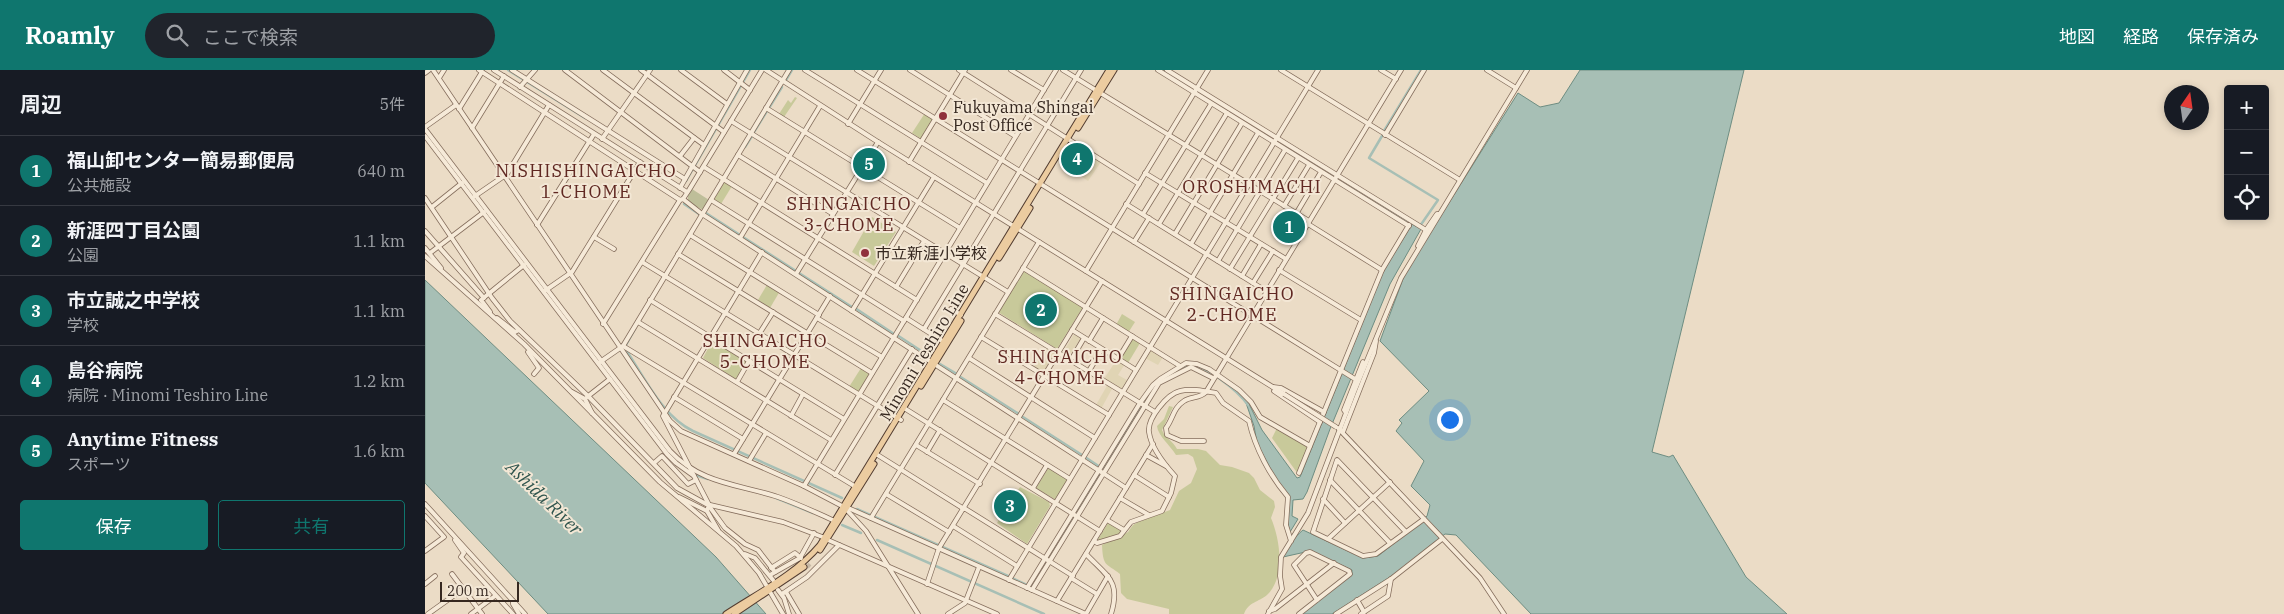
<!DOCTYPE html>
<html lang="ja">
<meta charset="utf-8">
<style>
body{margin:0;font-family:"IBM Plex Serif","Noto Sans JP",serif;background:#20242c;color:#f1f3f6}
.controls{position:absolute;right:15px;top:15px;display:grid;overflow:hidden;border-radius:5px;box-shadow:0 2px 8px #0003}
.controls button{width:45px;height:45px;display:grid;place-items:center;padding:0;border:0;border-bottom:1px solid #363941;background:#171b24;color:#f1f3f6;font:25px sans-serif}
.compass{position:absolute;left:1739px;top:15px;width:45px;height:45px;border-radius:50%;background:#171b24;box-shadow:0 2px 8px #0003;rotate:13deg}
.scale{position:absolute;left:15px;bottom:12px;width:79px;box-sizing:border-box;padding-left:5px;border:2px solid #362820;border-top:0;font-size:14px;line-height:18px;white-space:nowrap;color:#362820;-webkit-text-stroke:4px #f3e7d5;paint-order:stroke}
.you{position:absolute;left:1024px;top:349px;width:18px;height:18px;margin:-12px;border:4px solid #fff;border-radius:50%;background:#1a73e8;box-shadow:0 0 0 8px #1a73e833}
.badge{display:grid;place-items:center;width:32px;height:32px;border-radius:50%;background:#0f766e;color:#fff;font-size:16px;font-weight:700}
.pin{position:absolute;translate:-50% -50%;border:2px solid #fff;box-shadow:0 1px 5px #0006}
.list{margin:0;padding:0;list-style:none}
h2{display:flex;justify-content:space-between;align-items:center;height:65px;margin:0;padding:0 20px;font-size:21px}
h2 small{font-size:16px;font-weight:400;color:#9ea1a6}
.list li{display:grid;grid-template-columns:32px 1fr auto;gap:15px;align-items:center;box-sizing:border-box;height:70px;padding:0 20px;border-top:1px solid #363941}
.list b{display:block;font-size:19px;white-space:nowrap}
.list p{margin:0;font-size:16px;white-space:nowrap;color:#9ea1a6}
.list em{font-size:16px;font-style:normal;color:#9ea1a6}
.actions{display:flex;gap:10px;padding:15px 20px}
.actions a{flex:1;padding:11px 0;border:1px solid #0f766e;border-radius:5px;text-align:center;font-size:18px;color:#0f766e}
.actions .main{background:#0f766e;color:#fff}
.icon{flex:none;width:28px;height:28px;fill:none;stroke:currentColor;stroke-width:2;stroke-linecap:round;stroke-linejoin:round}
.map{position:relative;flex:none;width:1859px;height:544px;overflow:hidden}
header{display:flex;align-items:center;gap:30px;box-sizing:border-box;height:70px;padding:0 25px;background:#0f766e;color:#fff}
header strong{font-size:24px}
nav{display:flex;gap:28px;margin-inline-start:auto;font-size:18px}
.search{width:350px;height:45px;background:#20242c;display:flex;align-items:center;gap:12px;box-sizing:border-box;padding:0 18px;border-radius:28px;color:#9ea1a6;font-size:19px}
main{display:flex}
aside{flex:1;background:#171b24}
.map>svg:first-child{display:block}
</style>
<header>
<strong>Roamly</strong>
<div class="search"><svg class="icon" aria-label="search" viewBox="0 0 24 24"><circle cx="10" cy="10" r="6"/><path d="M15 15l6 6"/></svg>ここで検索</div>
<nav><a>地図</a><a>経路</a><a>保存済み</a></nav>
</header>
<main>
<aside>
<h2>周辺<small>5件</small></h2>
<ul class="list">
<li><span class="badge">1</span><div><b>福山卸センター簡易郵便局</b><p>公共施設</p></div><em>640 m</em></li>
<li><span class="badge">2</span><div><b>新涯四丁目公園</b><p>公園</p></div><em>1.1 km</em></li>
<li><span class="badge">3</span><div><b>市立誠之中学校</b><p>学校</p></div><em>1.1 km</em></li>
<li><span class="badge">4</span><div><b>島谷病院</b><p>病院 · Minomi Teshiro Line</p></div><em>1.2 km</em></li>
<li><span class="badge">5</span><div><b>Anytime Fitness</b><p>スポーツ</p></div><em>1.6 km</em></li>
</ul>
<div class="actions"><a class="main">保存</a><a>共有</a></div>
</aside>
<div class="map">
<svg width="1859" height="544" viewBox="0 0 1859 544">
<rect width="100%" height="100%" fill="#ebdcc6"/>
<g fill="#e0d4b4">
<path d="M668,87L676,92L663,111L656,106Z"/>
<path d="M649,264L656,268L644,287L638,283Z"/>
<path d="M621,277L630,283L618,303L609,297Z"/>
<path d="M725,279L738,287L733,295L720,288Z"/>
<path d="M692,289L700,294L693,305L702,310L696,319L679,309Z"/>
<path d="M683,314L688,317L676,339L671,335Z"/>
</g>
<g fill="#c8c99a">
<path d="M370,27L372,28L359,47L354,44L363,30L366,33Z"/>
<path d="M500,43L510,49L498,70L487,63Z"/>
<path d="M299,112L307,116L296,134L289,130Z"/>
<path d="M447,147L471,162L449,196L427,182Z"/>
<path d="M599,201L658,237L632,279L573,242Z"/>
<path d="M343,213L355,221L345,238L333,230Z"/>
<path d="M697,244L710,252L703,263L691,255Z"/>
<path d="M707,268L715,273L703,293L695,288Z"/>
<path d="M288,269L323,290L312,310L278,288Z"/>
<path d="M436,298L445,303L433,322L424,317Z"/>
<path d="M744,336L748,337L737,360C740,368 748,371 752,379H773L781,381L795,395L807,397L824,403L829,408L835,420L849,431L850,437L846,448C855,469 861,507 842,525C834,532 823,532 819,544H744V539L702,529L696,523L695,504C681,493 678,497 677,475L703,462L708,455L713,452L745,440L754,421L766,413L772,399L768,387L763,384L751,385C745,375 733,366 732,356L739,349Z"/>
<path d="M852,358L884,377L873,404L847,368Z"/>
<path d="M624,397L643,410L631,430L611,418Z"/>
<path d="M595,417L624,432L625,436L602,474L572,453Z"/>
<path d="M683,453L697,460L694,464L672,471Z"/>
</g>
<path fill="#bebe99" d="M267,119L284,130L278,140L263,132V126Z"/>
<g fill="#a7bfb5" stroke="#6e8d82">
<path d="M1155,0H1319L1227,382L1244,387L1248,385L1321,507L1362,544H1106L1031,465L1020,464L968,505L907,544H877L927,505V500L885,481L858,487C863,478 870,466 878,460L938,488L953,486L996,452L1002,446L1005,435L986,416L999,391L971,361L977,353L974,350L1004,321L955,271L981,201L1093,23L1115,37L1134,33Z"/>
<path d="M987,154L996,159L965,214L905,359L882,422L878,429L868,430L867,446L873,449L865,462L863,455L864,429L853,413L832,373L829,356L821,333L823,332L837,360L872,408L875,407L958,202Z"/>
<path d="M0,210L291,487L341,544H123L0,413Z"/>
</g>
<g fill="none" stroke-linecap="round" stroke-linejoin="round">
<g stroke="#a7bfb5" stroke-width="2.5">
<path d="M83,0L160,48"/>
<path d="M737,0L778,26"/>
<path d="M361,10L367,0"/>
<path d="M344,38L357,17"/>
<path d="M959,61L996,0"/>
<path d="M329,62L342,41"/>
<path d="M0,63L38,113"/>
<path d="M957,66L944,88L1013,130L995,156"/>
<path d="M857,75L986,155"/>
<path d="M320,77L327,66"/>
<path d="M258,109L261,111L325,0"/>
<path d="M259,134L274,144"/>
<path d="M281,143L315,165"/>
<path d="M69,153L109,207"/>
<path d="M318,167L371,201"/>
<path d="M374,203L427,237"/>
<path d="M430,238L469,264"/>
<path d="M210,259L201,275V280C220,308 237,346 268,361L417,428"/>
<path d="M472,265L504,286"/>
<path d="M515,294L532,304"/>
<path d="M534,306L594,344"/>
<path d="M741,307C747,304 754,297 761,296C779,292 814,322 823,335"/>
<path d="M202,329L232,368"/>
<path d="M598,347L657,385"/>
<path d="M660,387L675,397"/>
<path d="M679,399L726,321"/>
<path d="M267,404L283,409"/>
<path d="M351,428L388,443"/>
<path d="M432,439L583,506"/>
<path d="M417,455L436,463"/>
<path d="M452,470L619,544"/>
<path d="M587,508L606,517L675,404"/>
</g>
<path stroke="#c7b8a5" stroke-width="4" stroke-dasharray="4 2" stroke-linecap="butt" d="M378,490L385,497"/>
<g stroke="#856e5d" stroke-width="5.5">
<g id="minor">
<path d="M8,0L245,351L256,361L379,416L419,437L441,461L493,544"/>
<path d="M54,0L255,130"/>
<path d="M69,0L262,122"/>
<path d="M87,0L260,109"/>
<path d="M140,0L275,102"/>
<path d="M178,0L279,75"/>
<path d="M216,0L299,62"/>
<path d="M256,0L302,34"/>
<path d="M299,0L325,20"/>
<path d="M341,0L453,72L859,324"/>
<path d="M380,0L562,113"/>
<path d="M432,0L930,309"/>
<path d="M485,0L590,66"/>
<path d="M534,0L714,114"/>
<path d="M586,0L619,20"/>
<path d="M638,0L884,151"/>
<path d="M733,0L984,156"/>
<path d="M742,0L1001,160L1012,144H1014"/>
<path d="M856,0L1035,110"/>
<path d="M956,0L971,9"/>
<path d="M1062,0L1091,18"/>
<path d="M0,3L4,0"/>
<path d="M14,8L19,0"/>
<path d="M95,17L110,0"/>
<path d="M341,38L535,158"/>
<path d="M34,39L57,2"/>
<path d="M306,51L583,222"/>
<path d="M423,54L456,0"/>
<path d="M0,57L31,35"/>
<path d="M47,58L79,6"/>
<path d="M0,59L245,381C276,414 313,414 353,427C373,434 392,443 410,451"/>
<path d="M960,65L999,0"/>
<path d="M0,66L242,384L251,393L269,406"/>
<path d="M177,69L225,0"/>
<path d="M313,85L408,144"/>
<path d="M255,86L269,68"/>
<path d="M484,92L540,0"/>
<path d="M279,97L492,230"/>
<path d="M720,103L861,189"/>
<path d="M255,118L322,0"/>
<path d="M50,126L82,104L124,35"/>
<path d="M0,128L67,228L85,251L163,326L252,418L281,434L358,452L400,468"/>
<path d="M258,129L277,144L701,418"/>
<path d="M286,130L479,251"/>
<path d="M701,134L841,221"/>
<path d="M859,136L884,95"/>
<path d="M7,137L37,113"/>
<path d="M718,144L786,34"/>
<path d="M871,144L896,102"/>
<path d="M734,154L802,43"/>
<path d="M883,154L957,200"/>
<path d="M112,155L169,64"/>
<path d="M0,161L59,228"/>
<path d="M750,164L817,53"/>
<path d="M265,165L394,245"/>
<path d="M169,167L189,179"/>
<path d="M315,168L395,36"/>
<path d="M709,172L724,148"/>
<path d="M766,174L833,63"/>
<path d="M993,176L1001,160"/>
<path d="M0,178L16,198"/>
<path d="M5,183L59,142"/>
<path d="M253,184L447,303"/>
<path d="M0,186L99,274L235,412L311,476L334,503L358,544"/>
<path d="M793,191L860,80"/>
<path d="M217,192L476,350"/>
<path d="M598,198L755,296"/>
<path d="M805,199L873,88"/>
<path d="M854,200L936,250"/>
<path d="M661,201L783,0"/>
<path d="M371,204L453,72"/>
<path d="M817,206L836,174"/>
<path d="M828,213L848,181"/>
<path d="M471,217L499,171"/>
<path d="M121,220L147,202L215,92"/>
<path d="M225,230L419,349"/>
<path d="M526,239L536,245"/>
<path d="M427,241L509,107"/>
<path d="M65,242L56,230L99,195"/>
<path d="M570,244L730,342"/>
<path d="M72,248L90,262L94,260"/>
<path d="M392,248L457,287"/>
<path d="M481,248L519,272"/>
<path d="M213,252L406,370"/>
<path d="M178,254L255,130L258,129L264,120L337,0"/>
<path d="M499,259L656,0"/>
<path d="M647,260L711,300"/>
<path d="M334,264L348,242"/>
<path d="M556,267L684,345"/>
<path d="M664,271L678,248"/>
<path d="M198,276L431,417"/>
<path d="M103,282L114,298L109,304"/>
<path d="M544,288L670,368"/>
<path d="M693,289L707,266"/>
<path d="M646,290L659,268"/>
<path d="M175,292L198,276L364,0"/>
<path d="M664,301L677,279"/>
<path d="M312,312L324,291"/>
<path d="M848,317L856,318L899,342"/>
<path d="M849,321L895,352"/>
<path d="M147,322L160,329L167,343"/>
<path d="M162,327L185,309"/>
<path d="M249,327L318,369"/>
<path d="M518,330L645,409"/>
<path d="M479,338L675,461"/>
<path d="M921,343L919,340L938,292"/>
<path d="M366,346L378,324"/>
<path d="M913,358L1055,508L1079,544"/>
<path d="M918,362L949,283L951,271"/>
<path d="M779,371H756L742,365L741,358C748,349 748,338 759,331C766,326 774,329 781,322L976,0"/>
<path d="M491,375L555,414"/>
<path d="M502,382L515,360"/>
<path d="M309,384L405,226"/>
<path d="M451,384L539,439"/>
<path d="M721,385L741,396"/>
<path d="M324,391L341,363"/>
<path d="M229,393L237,386L263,414L271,410"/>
<path d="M874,403L957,200L984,155"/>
<path d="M410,405L487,279"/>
<path d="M709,405L744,427"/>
<path d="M905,410L965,473"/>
<path d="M379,416L631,0"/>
<path d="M608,418L622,395"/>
<path d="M461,424L524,462"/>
<path d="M254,427L282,441"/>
<path d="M695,428L724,445"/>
<path d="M898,429L920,453"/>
<path d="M0,434L100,544"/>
<path d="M284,436L300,458L320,474L333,480L350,502"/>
<path d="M421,437L661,544"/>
<path d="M539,438L648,506"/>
<path d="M0,446L19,467L0,481"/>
<path d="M446,448L614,172"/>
<path d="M682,450L699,460"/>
<path d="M528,456L592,496"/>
<path d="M293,460L282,441L284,435L282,431L238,346L337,182"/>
<path d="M980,461L912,390L888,462L938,486L951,484L999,449"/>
<path d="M903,469L965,412"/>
<path d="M30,470L39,483L36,487L88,544"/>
<path d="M403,470L572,544"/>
<path d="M669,471L672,473L695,466L706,452L737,441L746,423L750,406C740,395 726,378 724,362C722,349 742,324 755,321C766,318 780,321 791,323L798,333L824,351C830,378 845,406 863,427L861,455L866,471"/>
<path d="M320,484L330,488L348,510"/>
<path d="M661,484C683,507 696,511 686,544"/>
<path d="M346,498L370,483L376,488"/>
<path d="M27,504L57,544"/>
<path d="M345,505L375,488L389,463"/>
<path d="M646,508L672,524"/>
<path d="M584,510L893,0"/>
<path d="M0,514L10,506"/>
<path d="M502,514L514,478L677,211"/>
<path d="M602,518L715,333L728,315L735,309L761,293L772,294L784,299L814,320L826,332L835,347L885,376"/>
<path d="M353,520L359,528L364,544"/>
<path d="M607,520L734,313L766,297L788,308"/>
<path d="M361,522L374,544"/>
<path d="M357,524L382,507L414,475"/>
<path d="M932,530L939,542"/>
<path d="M88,531V534L94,544"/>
<path d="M632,531L728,374"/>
<path d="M844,541L850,539L909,493"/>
<path d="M3,544L38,519"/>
<path d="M46,544L70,526"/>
<path d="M523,544L540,533L554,497"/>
<path d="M661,544L683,506"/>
<path d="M843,544L857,519L855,506L856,487L883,443L929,322L976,208L1102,0"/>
<path d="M874,544L925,504L924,501L885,482L881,483L869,495L892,530"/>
<path d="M911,544L966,509L1017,469"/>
<path d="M936,544L963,526L966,509"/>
</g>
</g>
<g stroke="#533d31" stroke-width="7">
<g id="major">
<path d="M653,58L689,0"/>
<path d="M574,188L605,138"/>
<path d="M496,316L536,251"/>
<path d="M395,480L449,394"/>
<path d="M301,544C333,523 370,505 395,475L684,0"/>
<path d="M309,544L379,497"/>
</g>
</g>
<use href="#minor" stroke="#f6ead8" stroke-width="4"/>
<use href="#major" stroke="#eccca0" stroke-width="5"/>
<g stroke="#856e5d" stroke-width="5.5" stroke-linecap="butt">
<path id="minor-bridge" d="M859,324L911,357"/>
</g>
<use href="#minor-bridge" stroke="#f6ead8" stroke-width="4"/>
</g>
<g fill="#90313c" stroke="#f3e7d5" stroke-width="2">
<circle cx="518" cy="46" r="5"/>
<circle cx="440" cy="183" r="5"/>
</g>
<g text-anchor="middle" stroke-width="4" stroke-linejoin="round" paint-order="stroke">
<g font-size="16" fill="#362820" stroke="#f3e7d5" text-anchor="start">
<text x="528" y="43">Fukuyama Shingai<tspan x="528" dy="18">Post Office</tspan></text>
<text x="450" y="189">市立新涯小学校</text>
</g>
<g font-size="16" fill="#362820" stroke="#f3e7d5">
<text transform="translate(499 282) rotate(-59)" y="6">Minomi Teshiro Line</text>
</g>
<g font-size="18" letter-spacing="1" fill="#602822" stroke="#f3e7d5">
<text x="161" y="107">NISHISHINGAICHO<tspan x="161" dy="21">1-CHOME</tspan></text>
<text x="827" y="123">OROSHIMACHI</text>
<text x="424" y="140">SHINGAICHO<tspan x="424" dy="21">3-CHOME</tspan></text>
<text x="807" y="230">SHINGAICHO<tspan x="807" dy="21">2-CHOME</tspan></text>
<text x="340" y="277">SHINGAICHO<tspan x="340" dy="21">5-CHOME</tspan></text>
<text x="635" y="293">SHINGAICHO<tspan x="635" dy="21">4-CHOME</tspan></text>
</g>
<g font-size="18" font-style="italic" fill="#30554e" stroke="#f3e7d5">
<text transform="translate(119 428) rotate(44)" y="6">Ashida River</text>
</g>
</g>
</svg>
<div class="controls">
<button>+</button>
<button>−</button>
<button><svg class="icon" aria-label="locate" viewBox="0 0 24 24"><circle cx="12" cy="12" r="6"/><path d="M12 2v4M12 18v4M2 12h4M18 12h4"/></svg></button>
</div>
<svg class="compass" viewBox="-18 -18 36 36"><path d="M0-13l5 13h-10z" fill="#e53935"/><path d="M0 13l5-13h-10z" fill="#9ea1a6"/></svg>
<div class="scale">200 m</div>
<div class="you"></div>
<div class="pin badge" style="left:864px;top:157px">1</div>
<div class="pin badge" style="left:616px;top:240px">2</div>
<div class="pin badge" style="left:585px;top:436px">3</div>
<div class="pin badge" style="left:652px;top:89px">4</div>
<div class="pin badge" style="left:444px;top:94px">5</div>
</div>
</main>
